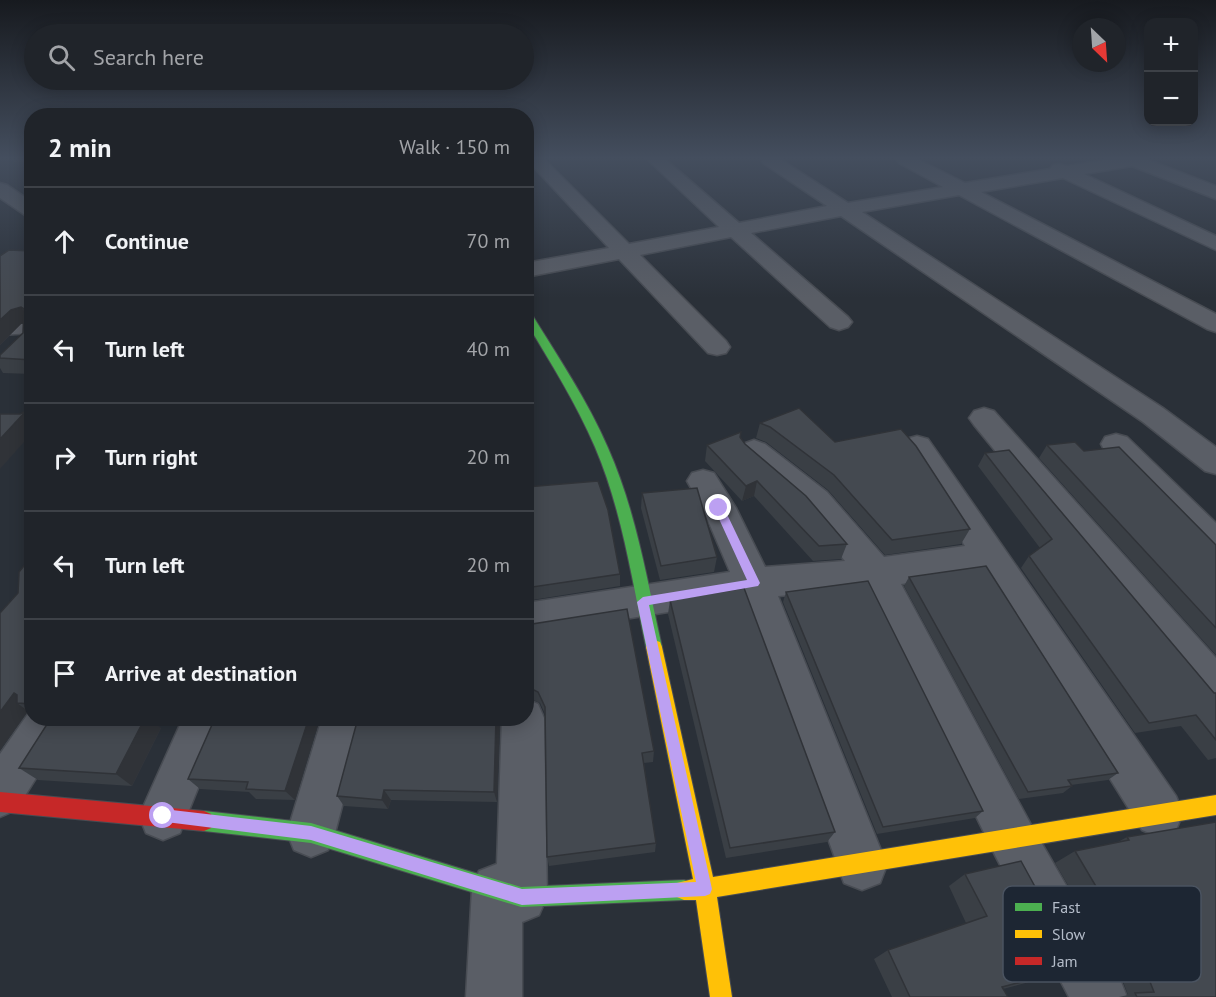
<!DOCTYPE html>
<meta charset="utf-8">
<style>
body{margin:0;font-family:"PT Sans",sans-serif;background:#2d3036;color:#f1f3f6}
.controls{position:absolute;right:18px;top:18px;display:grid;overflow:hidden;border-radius:12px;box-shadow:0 3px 15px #0003}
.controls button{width:54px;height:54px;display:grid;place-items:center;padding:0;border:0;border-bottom:2px solid #3d4147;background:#20242a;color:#f1f3f6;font:30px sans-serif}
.compass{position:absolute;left:1072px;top:18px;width:54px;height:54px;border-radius:50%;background:#20242a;box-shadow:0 3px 15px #0003;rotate:155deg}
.stop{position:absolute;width:18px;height:18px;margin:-14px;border:4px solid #bca0f2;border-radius:50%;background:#fff}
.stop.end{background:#bca0f2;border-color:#fff;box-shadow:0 2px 6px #0008}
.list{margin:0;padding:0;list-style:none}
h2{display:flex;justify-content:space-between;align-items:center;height:78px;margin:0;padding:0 24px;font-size:26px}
h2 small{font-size:20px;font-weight:400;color:#a2a4a8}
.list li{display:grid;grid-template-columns:39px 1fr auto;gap:18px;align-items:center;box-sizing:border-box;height:108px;padding:0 24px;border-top:2px solid #3d4147}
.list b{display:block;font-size:22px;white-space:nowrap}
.list em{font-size:20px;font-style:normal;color:#a2a4a8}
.icon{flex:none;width:33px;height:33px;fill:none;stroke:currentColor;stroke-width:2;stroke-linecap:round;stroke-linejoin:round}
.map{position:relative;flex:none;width:1216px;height:997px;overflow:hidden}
.search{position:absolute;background:#20242a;box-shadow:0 3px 15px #0003;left:24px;top:24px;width:510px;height:66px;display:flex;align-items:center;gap:15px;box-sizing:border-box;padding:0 21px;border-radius:33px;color:#a2a4a8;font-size:22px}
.panel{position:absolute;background:#20242a;box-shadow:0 3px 15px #0003;left:24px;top:108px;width:510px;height:618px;border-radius:24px}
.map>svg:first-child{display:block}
</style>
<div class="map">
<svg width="1216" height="997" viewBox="0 0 1216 997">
<rect width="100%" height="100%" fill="#2a3038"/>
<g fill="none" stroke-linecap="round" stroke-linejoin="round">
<g stroke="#484c53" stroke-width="3">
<g id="street">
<path d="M526,159H544L629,244L719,227L647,159H665L739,223L827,206L763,163L761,159H780L848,203L943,187L899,163L897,159H917L965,183L1050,169L1053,165L1059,164L1067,166L1112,159H1146L1216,186V199L1132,166L1084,174L1216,236V250L1063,178L981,192L1216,314V332L1207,329L959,195L862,212L1163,408L1216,447V474L1205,471L1143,422L841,216L751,233L848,317L852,322L848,327L839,330L830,327L731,237L640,255L726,341L730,347L726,353L717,355L708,353L619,259L526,277V263L609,248Z"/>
<path d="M0,183L7,185L32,202V217L25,215L0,198Z"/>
<path d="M32,317V333L0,335V319Z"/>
<path d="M984,408L994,411L1216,658V707L1201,702L974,425L969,418L974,411Z"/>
<path d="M1116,434L1127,437L1216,523V559L1204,555L1105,451L1101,444L1105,437Z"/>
<path d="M917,436L928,439L1176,796L1183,813L1176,830L1159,837L1142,830L981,572L901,584L1030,823L1119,977L1127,997H1069L996,857L865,589L778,596L887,865L880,883L862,890L844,883L742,600L526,635V603L730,572L703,509L687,481L692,473L703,470L714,473L736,508L765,567L845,561L803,510L743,458L739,451L743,444L754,440L765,444L827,492L884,557L965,546L902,446L906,439Z"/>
<path d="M526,699L538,704L544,718L547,897L539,915L522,922V997H466L472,889L479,871L497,864L502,718H526Z"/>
<path d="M32,708V718H71L65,732L16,810L0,817V754Z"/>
<path d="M183,718H226L180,833L163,840L146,833L139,816Z"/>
<path d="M322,718H365L335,833L328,850L311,857L294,850L287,833Z"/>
</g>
</g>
<g stroke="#484c53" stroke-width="2">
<g id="fast">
<path d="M526,310L531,313C558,357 588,401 608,448C636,511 647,580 662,647L660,652L654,654L648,652L646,647C632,580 622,510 595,447C576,403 551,363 526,322Z"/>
<path d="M204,811L311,823L521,887L684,880L691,883L694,890L691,897L684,900L521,907L311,843L204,831L197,828L194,821L197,814Z"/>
</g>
</g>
<g stroke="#484c53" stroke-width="2">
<path id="slow" d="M654,640L660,642L662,647L713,877L1216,795V815L717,897L732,997H710L696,900H684L677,897L674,890L677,883L693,879L646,647L648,642Z"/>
</g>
<g stroke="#484c53" stroke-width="2">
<path id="jam" d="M0,792L204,811L211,814L214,821L211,828L204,831L0,812Z"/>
</g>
<use href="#street" fill="#5a5e66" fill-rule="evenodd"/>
<use href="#fast" fill="#4caf50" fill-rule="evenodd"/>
<use href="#slow" fill="#ffc107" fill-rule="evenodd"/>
<use href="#jam" fill="#c62828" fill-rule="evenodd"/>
</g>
<g fill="#3a3f45">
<path d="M12,159H32V161L14,162Z"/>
<path d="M32,251V374L3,373L0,368V355L23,333V324H21L0,345V256Z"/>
<path d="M760,423L835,442L970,529L961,544L885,555L828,490L766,442L756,438Z"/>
<path d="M740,437L745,444L847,544L841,559L813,561L754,496L742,501L705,461L707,445Z"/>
<path d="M1047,445L1084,451L1216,545V655L1039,458Z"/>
<path d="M985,453L1214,693H1216V758L1208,760L1181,726L1135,733L1021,568L1029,556L1040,548L978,466Z"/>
<path d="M526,487L620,574V586L526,601Z"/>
<path d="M642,493L717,557L714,572L660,580L641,508Z"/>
<path d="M32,562V714L28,711L0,750V613L18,593Z"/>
<path d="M909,577L1118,773L1108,780L1071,785L1072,786L1063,793L1019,799L904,586Z"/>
<path d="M786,592L983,811L975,818L877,834L783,602Z"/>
<path d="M670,600L835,832L827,842L726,858L668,614Z"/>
<path d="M526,625L654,751L653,762L644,763L656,843L655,852L549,866L547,857L545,714L540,703L526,697Z"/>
<path d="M320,718L295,800L256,799L249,792L200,789L188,779Z"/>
<path d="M358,718H500L497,802L391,800L388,809L344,806L337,796Z"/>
<path d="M161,728L132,786L38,780L19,768Z"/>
<path d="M1127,837L1216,997H1119L1128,995L1121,976L1055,863L1075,851L1118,842Z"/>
<path d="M965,874L1079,967L1055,975L1003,989L1008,997H892L874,959L888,950L966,923L949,886Z"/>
</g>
<g fill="#303338">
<path d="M21,307L31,321L21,324L0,345V320L11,310Z"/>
<path d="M26,411L32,419V433L0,469V439Z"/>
<path d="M757,481L754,496L742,501L746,486Z"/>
<path d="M14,693L29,704L17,703L28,711L0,750V712Z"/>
<path d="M145,718H150L161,728L132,786L116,774Z"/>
<path d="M309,718H320L295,800L285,791Z"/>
<path d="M496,718H500L497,802L494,792Z"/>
<path d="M384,790L391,800L388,809L382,800Z"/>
</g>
<g fill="#444950" stroke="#303338" stroke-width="1.5">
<path d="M9,250L32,251V360L0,358V355L23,333L24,309L21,307L11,310L0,320V256Z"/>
<path d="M799,408L835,442L901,429L916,446L970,529L892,540L834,475L770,427L760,423Z"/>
<path d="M26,411L0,439V414H20Z"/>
<path d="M741,432L740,437L745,444L806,496L847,544L819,546L757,481L746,486L707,445Z"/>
<path d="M1075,442L1084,451L1119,447L1216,545V628L1047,445Z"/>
<path d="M1009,450L1214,693H1216V740L1196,715L1149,723L1029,556L1052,539L985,453Z"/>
<path d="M598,481L608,510L620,574L526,588V487Z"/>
<path d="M697,488L717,557L661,566L642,493Z"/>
<path d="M27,562H32V704L17,703V695L14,693L0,712V613L18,593L19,572Z"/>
<path d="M986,566L1118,773L1068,780L1072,786L1028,792L909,577Z"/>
<path d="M868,581L983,811L883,827L786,592Z"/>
<path d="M744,588L835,832L730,848L670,600Z"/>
<path d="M627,609L654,751L642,753L656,843L547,857L545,707L538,692L526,686V625Z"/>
<path d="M51,718H145L116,774L19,768Z"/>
<path d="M215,718H309L285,791L246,789L248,782L188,779Z"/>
<path d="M358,718H496L494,792L384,790L382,800L337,796Z"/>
<path d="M1216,822V997H1137L1135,993L1154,992L1145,969L1075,851L1129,840L1127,837Z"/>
<path d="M1021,861L1079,967L1002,987L1008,997H910L888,950L987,916L965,874Z"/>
</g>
<linearGradient id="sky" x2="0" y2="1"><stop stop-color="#171a1f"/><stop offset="0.53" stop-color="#444e5e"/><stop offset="1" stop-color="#444e5e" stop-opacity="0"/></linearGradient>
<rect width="1216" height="298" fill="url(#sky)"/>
<path fill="#bca0f2" d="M719,504L724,508L760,583L758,586L649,605L712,889L710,894L705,896L522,905L311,840L158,821L156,816L158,811L163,809L311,826L522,889L696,882L637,602L643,597L747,580L714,508Z"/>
<rect x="1003" y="886" width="198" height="96" rx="9" fill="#1d2633" stroke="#4a5360" stroke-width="1.5"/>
<rect x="1015" y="903" width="27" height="8" fill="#4caf50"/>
<rect x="1015" y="930" width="27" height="8" fill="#ffc107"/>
<rect x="1015" y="957" width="27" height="8" fill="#c62828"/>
<g font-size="16" fill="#b4bcc9">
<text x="1052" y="913">Fast</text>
<text x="1052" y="940">Slow</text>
<text x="1052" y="967">Jam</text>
</g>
</svg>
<div class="controls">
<button>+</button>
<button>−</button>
</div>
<svg class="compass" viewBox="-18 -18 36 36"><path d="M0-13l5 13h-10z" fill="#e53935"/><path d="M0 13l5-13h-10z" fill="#a2a4a8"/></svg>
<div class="stop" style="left:163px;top:816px"></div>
<div class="stop end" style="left:719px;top:508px"></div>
<div class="search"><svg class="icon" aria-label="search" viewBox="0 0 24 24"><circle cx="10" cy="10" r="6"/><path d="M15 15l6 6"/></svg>Search here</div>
<section class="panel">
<h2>2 min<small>Walk · 150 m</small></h2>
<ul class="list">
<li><svg class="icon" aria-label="ahead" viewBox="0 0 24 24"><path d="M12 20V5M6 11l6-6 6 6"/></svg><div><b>Continue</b></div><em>70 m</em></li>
<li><svg class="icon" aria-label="left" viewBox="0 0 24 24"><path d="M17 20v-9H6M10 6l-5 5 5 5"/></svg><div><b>Turn left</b></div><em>40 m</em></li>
<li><svg class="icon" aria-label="right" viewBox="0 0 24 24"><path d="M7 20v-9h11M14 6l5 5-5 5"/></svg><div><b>Turn right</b></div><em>20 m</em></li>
<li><svg class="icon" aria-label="left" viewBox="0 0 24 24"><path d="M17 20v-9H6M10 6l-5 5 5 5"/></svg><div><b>Turn left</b></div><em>20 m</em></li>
<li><svg class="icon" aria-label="arrive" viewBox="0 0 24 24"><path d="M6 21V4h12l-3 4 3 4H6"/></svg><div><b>Arrive at destination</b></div></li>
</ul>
</section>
</div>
